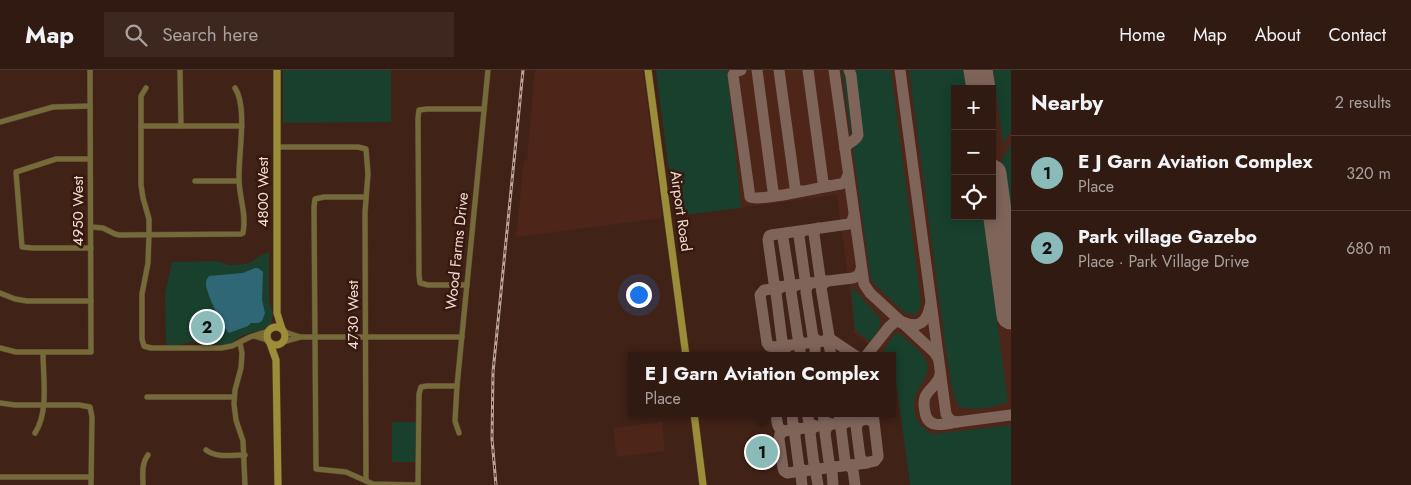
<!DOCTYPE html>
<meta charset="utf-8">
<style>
body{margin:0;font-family:Jost,sans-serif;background:#3d271f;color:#f1f3f6}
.controls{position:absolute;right:15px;top:15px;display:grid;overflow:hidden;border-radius:0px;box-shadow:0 2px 12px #0003}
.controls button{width:45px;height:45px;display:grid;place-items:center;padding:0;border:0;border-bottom:1px solid #4c3831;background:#311a11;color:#f1f3f6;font:25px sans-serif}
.you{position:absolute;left:638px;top:224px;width:18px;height:18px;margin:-12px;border:4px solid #fff;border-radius:50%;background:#1a73e8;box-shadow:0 0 0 8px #1a73e833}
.badge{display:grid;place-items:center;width:32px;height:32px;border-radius:50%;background:#8bbbb9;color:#111;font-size:16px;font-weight:700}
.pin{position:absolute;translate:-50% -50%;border:2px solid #fff;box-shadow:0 1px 5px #0006}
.popup{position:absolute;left:628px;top:282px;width:268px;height:65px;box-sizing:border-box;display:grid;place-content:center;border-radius:0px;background:#311a11;filter:drop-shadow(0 1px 4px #0005);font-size:16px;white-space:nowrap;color:#a8a19f}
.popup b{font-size:19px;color:#f1f3f6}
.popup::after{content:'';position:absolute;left:50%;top:100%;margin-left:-10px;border:10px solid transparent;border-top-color:#311a11}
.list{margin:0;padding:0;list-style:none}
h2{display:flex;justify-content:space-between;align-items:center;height:65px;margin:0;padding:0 20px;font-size:21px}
h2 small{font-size:16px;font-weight:400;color:#a8a19f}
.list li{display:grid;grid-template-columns:32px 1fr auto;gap:15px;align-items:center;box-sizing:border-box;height:75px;padding:0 20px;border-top:1px solid #4c3831}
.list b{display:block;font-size:19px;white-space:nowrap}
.list p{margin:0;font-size:16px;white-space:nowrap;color:#a8a19f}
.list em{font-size:16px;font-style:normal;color:#a8a19f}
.icon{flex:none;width:28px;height:28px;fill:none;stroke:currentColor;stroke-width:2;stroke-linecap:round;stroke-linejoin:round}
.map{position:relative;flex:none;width:1011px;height:415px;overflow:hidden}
header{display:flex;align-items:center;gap:30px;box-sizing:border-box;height:70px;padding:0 25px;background:#311a11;border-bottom:1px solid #4c3831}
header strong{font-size:24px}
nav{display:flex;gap:28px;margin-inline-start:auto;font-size:18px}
.search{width:350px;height:45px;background:#3d271f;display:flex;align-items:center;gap:12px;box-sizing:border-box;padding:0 18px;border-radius:0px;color:#a8a19f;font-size:19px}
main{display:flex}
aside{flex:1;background:#311a11}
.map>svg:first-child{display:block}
</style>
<header>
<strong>Map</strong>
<div class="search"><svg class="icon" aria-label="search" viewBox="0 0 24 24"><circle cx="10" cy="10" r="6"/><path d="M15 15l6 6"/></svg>Search here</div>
<nav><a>Home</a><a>Map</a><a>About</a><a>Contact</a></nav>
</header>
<main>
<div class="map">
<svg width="1011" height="415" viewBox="0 0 1011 415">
<rect width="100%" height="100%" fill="#412217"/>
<g fill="#4d2619" fill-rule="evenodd">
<path d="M535,0H643L662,148L516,167L524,91L527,90Z"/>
<path d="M656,0H1011V415H911L892,286H884L853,262L855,259L837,125L675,146ZM955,19H992V146H955Z"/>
<path d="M662,352L665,381L617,387L613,358Z"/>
</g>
<g fill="#18402d">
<path d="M283,0H391V52L283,53Z"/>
<path d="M656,0H727L741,138L675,146Z"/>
<path d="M842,0H891L921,233L919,240L915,245L905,243L871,211Z"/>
<path d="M909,0H964L966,19H955V146H983L1008,332C991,338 977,341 959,337L953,323L946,281Z"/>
<path d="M993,0H1011V61L1003,74Z"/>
<path d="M1011,74V165L1001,91Z"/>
<path d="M269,181V233L273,243L271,254L262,260L243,265L230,274L220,275L212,273L190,272L180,275H166L165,224L172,192L217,191L229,195L247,194Z"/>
<path d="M851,216L880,248C882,256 875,265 870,272L855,260Z"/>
<path d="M895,263L900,264C908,271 927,285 928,296C928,306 921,314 917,322C909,339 917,358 934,364L1011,355V415H910L894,294L892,292V286H887L883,282Z"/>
<rect x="392" y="352" width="24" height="40"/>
</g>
<path fill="#306777" d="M255,198H258L263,202L262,230L265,243L262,251L258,253H251L248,256L229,263C223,258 205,221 206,213C206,210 207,209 209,206L243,203Z"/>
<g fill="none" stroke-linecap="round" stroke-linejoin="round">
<g stroke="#7f645a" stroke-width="11">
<path d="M741,0L735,2L733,5L750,127C761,132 824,116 841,114L845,112L848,105"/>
<path d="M757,0L773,121L775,124L778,125"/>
<path d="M779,0L795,117L796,120L801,121"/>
<path d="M808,0L823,112L825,115L830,116"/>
<path d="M834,0L864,214L870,223L934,282L938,288"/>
<path d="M900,0L946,344L950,350L957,352L1011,345"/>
<path d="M845,79C847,71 855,73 858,65L851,5L849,0"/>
<path d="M854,145L852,151L849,154L771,165L769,166L768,170L774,213L778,217L853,208L859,205L861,199"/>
<path d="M818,158L815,160L814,164L820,207L822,210L826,211L821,217L829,266L827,269L824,271L829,274L831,286"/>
<path d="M802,161L799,166L805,209L808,213H811L807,216L806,222L813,267L818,271L815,276V286"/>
<path d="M787,163L784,165L783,168L790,212L795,216L792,218L791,222L798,268L800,272L803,273L800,277V286"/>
<path d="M780,218L764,220L760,225L767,273L769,276L774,277L832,270L856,286"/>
<path d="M780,218L777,220L776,223L782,271L784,274L788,276L784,280V286"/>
<path d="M903,252C919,259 927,252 930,236"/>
<path d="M866,286L889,257L896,251L902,253"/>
<path d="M940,304C939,314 929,318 925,327C923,332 924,337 925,342C928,360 944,354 957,352"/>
<path d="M776,343C777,350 776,359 784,361L861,350"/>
<path d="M792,343L793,355L798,359L795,363V367L799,397L804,401L801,406L802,415"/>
<path d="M807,343L809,353L815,356L812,359L810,363L814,395L819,399L816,404L818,415"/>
<path d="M823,343L824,351L831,354L827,357L825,363L829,392L831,396L834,397L832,401L833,415"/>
<path d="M839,343L840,350L846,352L842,355L841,359L845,391L853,400L855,415"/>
<path d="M873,343L878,385V387L875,391L864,393L860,387L856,356L860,351C865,349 870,348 874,354"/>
<path d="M784,361L780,364L779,369L783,398L784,401L787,403L867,393"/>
</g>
<g stroke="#7f645a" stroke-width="29">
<path d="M978,0L981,19"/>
<path d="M992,104L1011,245"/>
</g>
<g stroke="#5d4035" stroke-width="6">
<g id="street">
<path d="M180,0L181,56"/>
<path d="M146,18L141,26V115L143,128L149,149V165L148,193L142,224V269L144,276L151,278H221L232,276L250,267L269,261"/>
<path d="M0,52L53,37L90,36"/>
<path d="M141,56H242"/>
<path d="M277,77H358L366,79L368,104L365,142L366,411"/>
<path d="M90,89H56L16,102L22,177L33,178H91"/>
<path d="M195,111H239"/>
<path d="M366,127H324L315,129L314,137L316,399L346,402L373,414L418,415"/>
<path d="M91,157L103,158L115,164L119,165L241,164L243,163C247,145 239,127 239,109C238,86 248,37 235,18"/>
<path d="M467,215H428L420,213L419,205L418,48L419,40L427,39H484"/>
<path d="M0,223L15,229L27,231H91"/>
<path d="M285,262L300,267H462"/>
<path d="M254,266L268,270"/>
<path d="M283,272L300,267"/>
<path d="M240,273L242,283L241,298L235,320L234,334L236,350L243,371L245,415"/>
<path d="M0,278L16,282H91L90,0"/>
<path d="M147,327H233"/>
<path d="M0,333L15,335H79L90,337L92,347L91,415"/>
<path d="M35,363C49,342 43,307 43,282"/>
<path d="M459,363L455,351L457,316L488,0"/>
<path d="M206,380C216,388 232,385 245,385"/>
<path d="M0,407H91"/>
<path d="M143,415C143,405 141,394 148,385"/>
<path d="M418,415L419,324L421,317L427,316H457"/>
</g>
</g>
<g stroke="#5d4035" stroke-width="8">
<g id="secondary">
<path d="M277,0V243L282,259"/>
<path d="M648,0L686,286"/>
<circle cx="276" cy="266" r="9"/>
<path d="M270,273L276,290L278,415"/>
<path d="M694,343L703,415"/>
</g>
</g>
<use href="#street" stroke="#746b38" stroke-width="5"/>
<use href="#secondary" stroke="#9c8e38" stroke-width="7"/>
<g stroke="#bda59c" stroke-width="3">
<path id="rail" d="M496,415L492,369L493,302L523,0"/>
</g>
<use href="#rail" stroke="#37180e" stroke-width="1" stroke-dasharray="4" stroke-linecap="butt"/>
</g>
<g text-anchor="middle" stroke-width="5" stroke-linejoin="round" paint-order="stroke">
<g font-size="15" fill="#f0dbd3" stroke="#37180e">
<text transform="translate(263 122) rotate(-90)" y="5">4800 West</text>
<text transform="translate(78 141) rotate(-90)" y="5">4950 West</text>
<text transform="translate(681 141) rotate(82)" y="5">Airport Road</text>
<text transform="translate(457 181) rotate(-84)" y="5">Wood Farms Drive</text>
<text transform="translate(353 245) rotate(-90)" y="5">4730 West</text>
</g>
</g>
</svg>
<div class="controls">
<button>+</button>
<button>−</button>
<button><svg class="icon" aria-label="locate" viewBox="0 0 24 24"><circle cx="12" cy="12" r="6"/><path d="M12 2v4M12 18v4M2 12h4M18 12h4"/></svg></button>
</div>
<div class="you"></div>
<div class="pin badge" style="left:762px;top:382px">1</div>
<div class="popup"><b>E J Garn Aviation Complex</b>Place</div>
<div class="pin badge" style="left:207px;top:257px">2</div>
</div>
<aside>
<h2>Nearby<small>2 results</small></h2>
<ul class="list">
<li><span class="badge">1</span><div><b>E J Garn Aviation Complex</b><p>Place</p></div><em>320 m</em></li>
<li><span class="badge">2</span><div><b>Park village Gazebo</b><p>Place · Park Village Drive</p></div><em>680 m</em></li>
</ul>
</aside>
</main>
